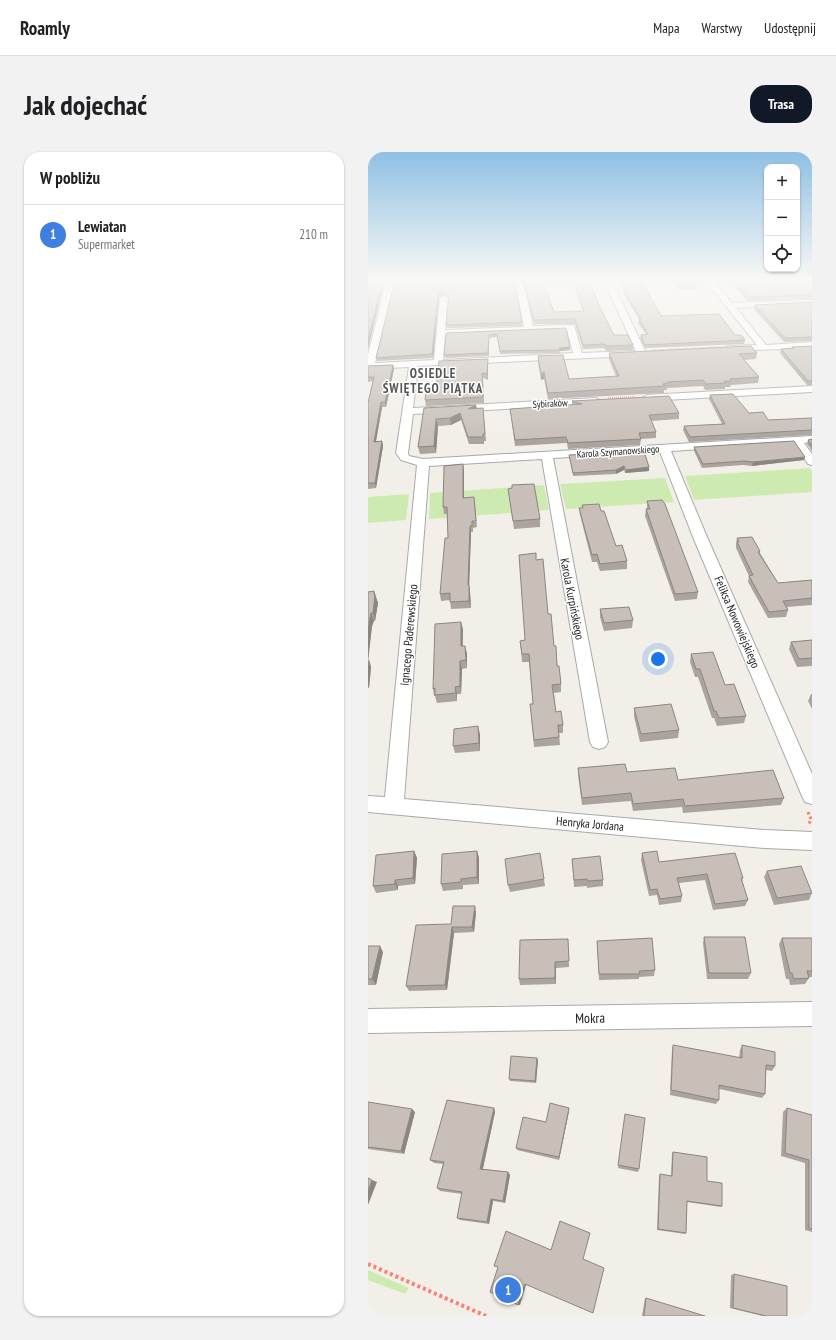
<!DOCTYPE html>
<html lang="pl">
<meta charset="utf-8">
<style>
body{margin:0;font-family:"PT Sans Narrow",sans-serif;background:#f2f2f2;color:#202124}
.controls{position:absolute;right:12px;top:12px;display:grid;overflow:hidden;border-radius:8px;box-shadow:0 1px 3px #0004}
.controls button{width:36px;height:36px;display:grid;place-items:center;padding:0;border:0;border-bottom:1px solid #e0e0e0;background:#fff;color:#202124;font:20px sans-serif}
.you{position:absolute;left:290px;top:507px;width:14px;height:14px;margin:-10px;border:3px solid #fff;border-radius:50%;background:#1a73e8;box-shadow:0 0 0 6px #1a73e833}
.badge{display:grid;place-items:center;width:26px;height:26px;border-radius:50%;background:#111827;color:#fff;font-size:13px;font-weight:700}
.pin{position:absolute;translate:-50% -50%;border:2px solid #fff;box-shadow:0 1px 4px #0006}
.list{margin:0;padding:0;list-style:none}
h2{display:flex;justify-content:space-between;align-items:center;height:52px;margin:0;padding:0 16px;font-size:17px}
h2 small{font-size:13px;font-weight:400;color:#757577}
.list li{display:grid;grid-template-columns:26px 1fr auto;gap:12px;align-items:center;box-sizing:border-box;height:60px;padding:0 16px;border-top:1px solid #e0e0e0}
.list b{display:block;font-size:15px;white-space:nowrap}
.list p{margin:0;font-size:13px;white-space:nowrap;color:#757577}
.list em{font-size:13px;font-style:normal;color:#757577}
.icon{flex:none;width:22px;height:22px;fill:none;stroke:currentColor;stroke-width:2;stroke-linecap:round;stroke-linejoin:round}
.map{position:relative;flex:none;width:444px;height:1164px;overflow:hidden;border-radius:16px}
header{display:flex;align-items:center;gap:24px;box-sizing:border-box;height:56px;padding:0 20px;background:#fff;border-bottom:1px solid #e0e0e0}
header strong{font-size:19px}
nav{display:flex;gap:22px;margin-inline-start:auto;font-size:14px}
.intro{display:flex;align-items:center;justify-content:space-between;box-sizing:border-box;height:96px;padding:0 24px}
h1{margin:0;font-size:28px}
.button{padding:10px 18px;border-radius:16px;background:#111827;color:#fff;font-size:14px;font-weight:700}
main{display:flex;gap:24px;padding:0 24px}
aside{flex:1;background:#fff;border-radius:16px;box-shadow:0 1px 3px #0004}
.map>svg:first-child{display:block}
</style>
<header>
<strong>Roamly</strong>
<nav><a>Mapa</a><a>Warstwy</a><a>Udostępnij</a></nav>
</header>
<div class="intro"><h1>Jak dojechać</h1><a class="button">Trasa</a></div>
<main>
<aside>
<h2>W pobliżu<small></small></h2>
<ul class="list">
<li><span class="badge" style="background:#3f7fe0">1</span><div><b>Lewiatan</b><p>Supermarket</p></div><em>210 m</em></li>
</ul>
</aside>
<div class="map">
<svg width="444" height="1164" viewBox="0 0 444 1164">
<rect width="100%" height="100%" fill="#f2efe9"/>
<g fill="#cdebb0">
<path d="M442,316L444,319V340L326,348L317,324Z"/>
<path d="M297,326L306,350L198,357L192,332Z"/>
<path d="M176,333L181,358L61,367L62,341Z"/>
<path d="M41,342L38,368L0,371V345Z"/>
<path d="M0,1118L41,1136L37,1142L0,1128Z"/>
</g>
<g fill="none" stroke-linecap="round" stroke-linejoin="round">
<g stroke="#a9a9a9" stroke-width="2">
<g id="minor">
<path d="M19,127H27L26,130H49L53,132L49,134L25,135L7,211L66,208L72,146L76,144L80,146L77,178L156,175L147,129L118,131L117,129L121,127H154L165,174L206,173L214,201L268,199L235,127H243L278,201L273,204L269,202L265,204L50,214L45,256L228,246L233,249L228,252L45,262L40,301L41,304L55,307L444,284V290L436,291L444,302V313L440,312L426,291L303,299L339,385L444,622V652L437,650L434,644L325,385L292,300L185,306L240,590L237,595L231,597L225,595L222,590L174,307L61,314L36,647L397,678L444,680V698L397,696L0,660V644L17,645L49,313L33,308L28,301L41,215L0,217V203L17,135H0V131L19,130ZM199,178L205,201L75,208L77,183Z"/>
<path d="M336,127H344L364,151L444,148V152L368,156L398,193L444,190V196L358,199L357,197L358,195L361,194L389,193Z"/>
<path d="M444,234V240L279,249L274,246L279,243Z"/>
<path d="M444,850V874L0,881V857Z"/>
</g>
</g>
<g stroke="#fa8072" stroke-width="1" stroke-dasharray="1 1" stroke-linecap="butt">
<path d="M60,130L109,128"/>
<path d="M285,198L350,195"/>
</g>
<path stroke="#fa8072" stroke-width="1.5" stroke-dasharray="1 1" stroke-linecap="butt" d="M240,246L267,245"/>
<path stroke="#fa8072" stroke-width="3" stroke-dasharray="2.5 2.5" stroke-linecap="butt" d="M440,660L443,667L441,672"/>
<path stroke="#fa8072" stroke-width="4" stroke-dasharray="3 3" stroke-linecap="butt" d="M0,1112L118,1164"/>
<use href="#minor" fill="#fff" fill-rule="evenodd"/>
</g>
<g fill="#aba49e" fill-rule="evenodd">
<path d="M0,127H18V129L0,130Z"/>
<path d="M28,127H65L28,128Z"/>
<path d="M146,127L154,174L79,176L78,173L81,146L75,143L71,146L65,206L9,209L8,206L26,132Z"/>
<path d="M154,127H223L224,131V135L233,158L246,183L265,193V198L238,199L236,196L215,197L207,172H166ZM206,132L215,159L186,160L176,133Z"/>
<path d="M249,127H303L273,128L293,164L367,183L377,188L376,192L277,196L272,187L273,183L278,182L270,171L271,167L259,147Z"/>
<path d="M303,127H338L339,129L338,132L329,133V137H310Z"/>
<path d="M345,127H444V147L379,149L364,131L350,132Z"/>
<path d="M444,150V189L416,190L386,157L387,153Z"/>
<path d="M198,176L202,198L192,199V201L132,202L129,185L121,186V204L77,206L76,203L78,181Z"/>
<path d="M444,194V233H439L412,201L413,197H424V195Z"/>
<path d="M241,201H389L388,207L376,208L391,225L390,231L363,233L362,235H357V237L337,238L335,234L299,236V238H296V241L180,247L176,227L173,228L170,210V204L201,227L248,224L241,207Z"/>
<path d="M120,212V228L115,226L116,251L58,254L57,248L68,239Z"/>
<path d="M25,213L26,217L18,255H14L8,289H14L15,294L8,336L0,337V251L5,229L0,230V214Z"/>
<path d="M342,243L381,261L400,268L444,266V283L321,290L315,278L316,274L354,272L341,247Z"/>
<path d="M204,249L311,261V267L283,269L288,280V286L273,287L272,293L200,297L199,291L147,294L142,257L204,253Z"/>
<path d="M108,253L109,257L115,256L118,289H116V292H101L93,268L83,273L70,274L68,301L52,302L50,295L56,256Z"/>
<path d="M444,287V299L439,292L440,288Z"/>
<path d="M326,295L436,308L384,314L375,313L334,316L326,299Z"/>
<path d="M201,303L281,315V319L257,321L256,318L248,322L205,324L202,307Z"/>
<path d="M95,312L96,319V346L107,352L109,375L105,376V380H103L101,433L102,440L103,456L83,457L82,448L73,449L72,442L80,386L79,362H76L75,355Z"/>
<path d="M141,344L172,367V375L146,377Z"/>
<path d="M279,349L330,440L329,447L307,449L277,364L278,357H279Z"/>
<path d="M211,356L233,359L248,394L259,409V417L232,419L229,410H224L212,363Z"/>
<path d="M369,386L392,399V401L410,431L444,428V453L419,455L420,458L418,465L400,466L380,430L381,424L368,396V392Z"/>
<path d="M168,408L180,462L193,532V540L186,541L188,560L195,573V581H191L192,593L166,595L162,552H165L161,510H154L152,489L157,488Z"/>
<path d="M6,439L10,451L7,469H6L4,474L0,507L3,515L1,536H0V440Z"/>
<path d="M232,457L265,468L264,476L236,479L232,465Z"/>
<path d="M95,477V494H97L99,502V516L94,517L93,542H89V549L69,551L67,544H66L65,537Z"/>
<path d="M444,488V514L429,515L421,497L423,490Z"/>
<path d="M323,502L357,533L378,564L376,571L349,574L346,566H344L330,525H327L322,510Z"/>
<path d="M443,542H444V557L440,549Z"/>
<path d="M266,556L311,578L310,586L272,590L266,564Z"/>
<path d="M112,582V599L87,601L85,594Z"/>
<path d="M210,616L259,620L310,628L416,646L413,653L315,661L314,655L265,659L263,649L214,653L210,623Z"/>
<path d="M46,699L49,706L47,732L30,734V738L8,741L5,734Z"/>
<path d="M109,699L111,706V732L95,733V737L75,739L73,732Z"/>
<path d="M274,701L291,710L375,726L374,729L380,748L377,754L345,758L337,728L311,731L314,744L313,750L291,753L289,743L281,744L273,708Z"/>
<path d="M204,707L235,728V734L219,736V734L206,735Z"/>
<path d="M399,719L444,741L441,748L406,753L396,725Z"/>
<path d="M176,727L177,734L142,740L140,733Z"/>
<path d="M108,760L106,780L86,781L79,838L41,839L38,834L83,772Z"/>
<path d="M336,785L383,821L380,827H339L335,791Z"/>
<path d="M414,786H444V825H440L441,826L437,832L422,833L421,827H418L411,792Z"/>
<path d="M200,787L201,815L188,816V832L152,833L151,827Z"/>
<path d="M229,789L287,818L286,824L271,825V827L231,828Z"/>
<path d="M0,794L15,800L8,833H0Z"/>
<path d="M305,893L371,906L372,898L374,893L407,914L404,919L398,918L397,942L394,946L351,937V948L348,952L302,943L304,898Z"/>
<path d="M170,908L168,931L142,929L141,927Z"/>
<path d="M0,950L47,960L36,1002L0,997Z"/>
<path d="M126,956L127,960L115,1017L140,1020L142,1023L137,1051L125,1049L121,1072L92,1068L89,1066L94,1042L72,1039L69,1036L75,1012L66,1011L62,1008Z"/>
<path d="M419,956L444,963V1080L437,1078V1011L413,1004L415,960Z"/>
<path d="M201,959L191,1008L149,998L148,996L178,970Z"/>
<path d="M257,962L271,1017L270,1020L250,1016Z"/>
<path d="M305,1000L339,1029L354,1054L353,1055L319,1050L318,1081L317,1082L289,1078L291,1024L292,1022L303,1024L304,1001Z"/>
<path d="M366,1122L419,1164H395L362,1156L363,1123Z"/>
<path d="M277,1146H278L337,1164H274Z"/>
</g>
<g fill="#8b8681">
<path d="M14,132L15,136L0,197V188Z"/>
<path d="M75,139V143L71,146L65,206L64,202L70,142Z"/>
<path d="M202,195V198L192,199L191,196Z"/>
<path d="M120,207V228L119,222Z"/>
<path d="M25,213L26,217L18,255L17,250Z"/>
<path d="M176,220V227L173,228V222Z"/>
<path d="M13,250L14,255L7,295L6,290Z"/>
<path d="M108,253L109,260L100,257Z"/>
<path d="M92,261L93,268L83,273L82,266Z"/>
<path d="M68,267L70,274L68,301L66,294Z"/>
<path d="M14,289L15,294L8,336L7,331Z"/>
<path d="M437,305L436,308L384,314L385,310Z"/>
<path d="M95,312L96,319V352L95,346Z"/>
<path d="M256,314V318L248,322V318Z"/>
<path d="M281,315V319L257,321L258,318Z"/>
<path d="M102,374L103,380L101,440L100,433Z"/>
<path d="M101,433L102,440L103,456L101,449Z"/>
<path d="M6,439L10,451L7,469L5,461Z"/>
<path d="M3,461L6,469L4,474L0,510V480L2,466Z"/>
<path d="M93,470L95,477L94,502L93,494Z"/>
<path d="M97,494L99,502V516L98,508Z"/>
<path d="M1,507L3,515L1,536L0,533V513Z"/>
<path d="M92,509L94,517L93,542L92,534Z"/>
<path d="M87,535L89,542V549L88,541Z"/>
<path d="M110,574L112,582V599L111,591Z"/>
<path d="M46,699L49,706L47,732L45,726Z"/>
<path d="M109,699L111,706V732L109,725Z"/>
<path d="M27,728L30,734V738L27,732Z"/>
<path d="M107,754L108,760L106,780L104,775Z"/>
<path d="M84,775L86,781L79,838L77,833Z"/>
<path d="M12,794L15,800L8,833L4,827Z"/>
<path d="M187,810L188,816V832L187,826Z"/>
<path d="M169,906L170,908L168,931L167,929Z"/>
<path d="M126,956L127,960L114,1020L112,1017Z"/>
<path d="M201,956V959L191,1008V1005Z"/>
<path d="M44,957L47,960L36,1002L33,999Z"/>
<path d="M140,1020L142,1023L137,1051L135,1049Z"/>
<path d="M4,1028L9,1030L0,1053V1039Z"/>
<path d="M123,1047L125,1049L121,1072L119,1070Z"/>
<path d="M157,1132L158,1133L152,1153H150Z"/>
</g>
<g fill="#c7bfb8" stroke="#8b8681" fill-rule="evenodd">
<path d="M146,127L154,170L78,173L81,143L75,139L70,142L64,202L8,206L26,132Z"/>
<path d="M155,127H223L224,131H222L233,158L246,183H260L265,193L238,194L237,192L215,193L207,167L166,168ZM205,128L216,159L186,160L175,130Z"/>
<path d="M251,127H272L293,164L351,162L367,183H373L377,188L277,193L273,183L280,182L271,167H273L259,144Z"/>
<path d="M306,127H338L339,129H326L330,133L311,134Z"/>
<path d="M349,127H444V143L380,145L365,128L351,129Z"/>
<path d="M0,132H14L0,188Z"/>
<path d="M444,150V185L417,186L387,153Z"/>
<path d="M198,176L202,195L191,196L192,198L132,199L129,182L121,183L120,201L76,203L78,181Z"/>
<path d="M383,194L389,201L371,202L391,225L362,227L363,229H356L358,231L338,232L335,228L299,230L300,231L295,232L297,234L180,241L176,220L173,222L170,204L195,203L201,227L251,224L241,201Z"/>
<path d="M444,194V229H440L413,197L426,196L424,195Z"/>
<path d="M120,207L119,222L114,221L115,245L57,248L58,240L68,239L71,209Z"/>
<path d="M25,213L17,250H13L6,290L14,289L7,331H0V251L6,225H0V214Z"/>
<path d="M365,242L381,261L395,260L400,268L444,266V278L322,285L316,274L357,272L342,243Z"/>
<path d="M301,244L311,261L281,263L288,280L271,281L273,287L200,291L198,285L147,288L142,257L214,252L204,249Z"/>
<path d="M108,253L100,257L115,256L117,282H115V285H100L92,261L82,266L68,267L66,294L50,295L56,256Z"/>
<path d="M444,287V294L440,288Z"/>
<path d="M426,289L437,305L385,310L376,309L335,312L326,295Z"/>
<path d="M276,299L281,315L258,318L256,314L248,318L205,321L201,303Z"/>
<path d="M95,312V346L106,345L108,369H104V374H102L100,433H101V449L82,450V441L72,442L77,386H80L79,355H75L76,314Z"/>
<path d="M166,332L172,367L145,369L140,337L144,336V333Z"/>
<path d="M294,348L297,352L330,440L307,442L278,357H282L279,349Z"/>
<path d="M231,352L233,359H236L248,394L254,393L259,409L232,412L229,402L224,403L211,356H215L214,353Z"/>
<path d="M384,385L392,399L390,400L410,431L444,428V446L415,449L420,458L401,460L381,424L385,423L369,390H371L369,386Z"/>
<path d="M168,401V408L175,407L180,462H183L186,494H188L189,514H191L193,532L184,533L188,560L193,559L195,573H190L191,585L166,588L162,552H165L161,502H154L152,489L157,488L151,403Z"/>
<path d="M6,439V443H7L5,461H3L2,466L0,480V440Z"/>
<path d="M261,455L265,468L236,471L232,457Z"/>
<path d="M93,470V494H97L98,508L92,509V534L87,535L88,541L67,543V536L65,537L67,472Z"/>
<path d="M444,488V506L431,507L423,490Z"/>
<path d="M345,500L357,533L366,532L378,564L351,566L348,559H346L332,517H328L323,502Z"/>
<path d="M303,552L311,578L273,582L266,556Z"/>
<path d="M110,574L111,591L85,594L86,577Z"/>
<path d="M257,612L259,620L307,616L310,628L405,618L416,646L317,654L315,647L265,652L263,641L214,646L210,616Z"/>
<path d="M46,699L45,726L27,728V732L5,734L8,703Z"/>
<path d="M109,699V725L93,727V730L73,732L74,702Z"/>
<path d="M289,699L291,710L367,701L375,726H373L380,748L347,752L339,722L309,726L314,744L292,747L289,737L282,738L274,701Z"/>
<path d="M172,701L176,727L140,733L137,707Z"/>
<path d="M232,704L235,728L219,729V727L206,728L204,707Z"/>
<path d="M433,714L444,741L409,746L399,719Z"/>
<path d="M85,754H107L104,775H84L77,833L38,834L48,773L83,772Z"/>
<path d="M336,785H377L383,821H341Z"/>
<path d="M284,786L287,818L271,819L272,822H231L229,789Z"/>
<path d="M414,786H444V819H439L441,826L426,827L424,821H422Z"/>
<path d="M200,787L201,809L187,810V826L151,827L152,788Z"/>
<path d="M0,794H12L4,827H0Z"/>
<path d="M305,893L374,906V893L407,900V914L398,913L397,942L351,933V948L303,938Z"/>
<path d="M143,904L169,906L167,929L141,927Z"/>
<path d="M79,948L126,956L112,1017L140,1020L135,1049L123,1047L119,1070L89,1066L94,1040L69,1036L76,1010L62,1008Z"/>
<path d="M0,950L44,957L33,999L0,995Z"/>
<path d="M182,951L201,956L191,1005L148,996L155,965L178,970Z"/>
<path d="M419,956L444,963V1077L441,1076V1008L417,1001Z"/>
<path d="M257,962L277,966L271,1017L250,1013Z"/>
<path d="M305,1000L339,1005V1029L354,1031V1054L319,1049L318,1081L290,1077L292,1022L304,1024Z"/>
<path d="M0,1026L4,1028L0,1039Z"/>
<path d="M192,1069L222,1081L215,1107L236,1116L225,1161L157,1132L150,1153L122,1140L130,1115L126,1114L138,1079L183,1098Z"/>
<path d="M366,1122L419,1134V1164H398L365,1156Z"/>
<path d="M278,1146L337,1164H276Z"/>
</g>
<linearGradient id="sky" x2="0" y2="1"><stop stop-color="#8fc0e4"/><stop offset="0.44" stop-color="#f9f8f5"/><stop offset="1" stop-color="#f9f8f5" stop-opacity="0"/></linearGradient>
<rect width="444" height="290" fill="url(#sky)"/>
<g text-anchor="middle" stroke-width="3" stroke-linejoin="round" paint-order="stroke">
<g font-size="10" fill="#222" stroke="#fff">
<text transform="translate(182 251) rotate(-3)" y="4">Sybiraków</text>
<text transform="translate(250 299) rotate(-4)" y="4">Karola Szymanowskiego</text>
</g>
<g font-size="12" fill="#222" stroke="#fff">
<text transform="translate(204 447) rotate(79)" y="4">Karola Kurpińskiego</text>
<text transform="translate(369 470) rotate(67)" y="4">Feliksa Nowowiejskiego</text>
<text transform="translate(41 483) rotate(-85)" y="4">Ignacego Paderewskiego</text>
<text transform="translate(222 672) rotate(5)" y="4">Henryka Jordana</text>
</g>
<g font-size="13" font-weight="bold" letter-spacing="1" fill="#555" stroke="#fff">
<text x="65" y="226">OSIEDLE<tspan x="65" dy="15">ŚWIĘTEGO PIĄTKA</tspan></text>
</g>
<g font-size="14" fill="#222" stroke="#fff">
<text transform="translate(222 866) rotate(-1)" y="5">Mokra</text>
</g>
</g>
</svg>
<div class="controls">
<button>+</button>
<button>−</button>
<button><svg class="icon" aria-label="locate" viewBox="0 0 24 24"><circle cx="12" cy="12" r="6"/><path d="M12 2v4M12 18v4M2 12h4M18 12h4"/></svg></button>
</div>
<div class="you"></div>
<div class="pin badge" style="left:140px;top:1138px;background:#3f7fe0">1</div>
</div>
</main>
